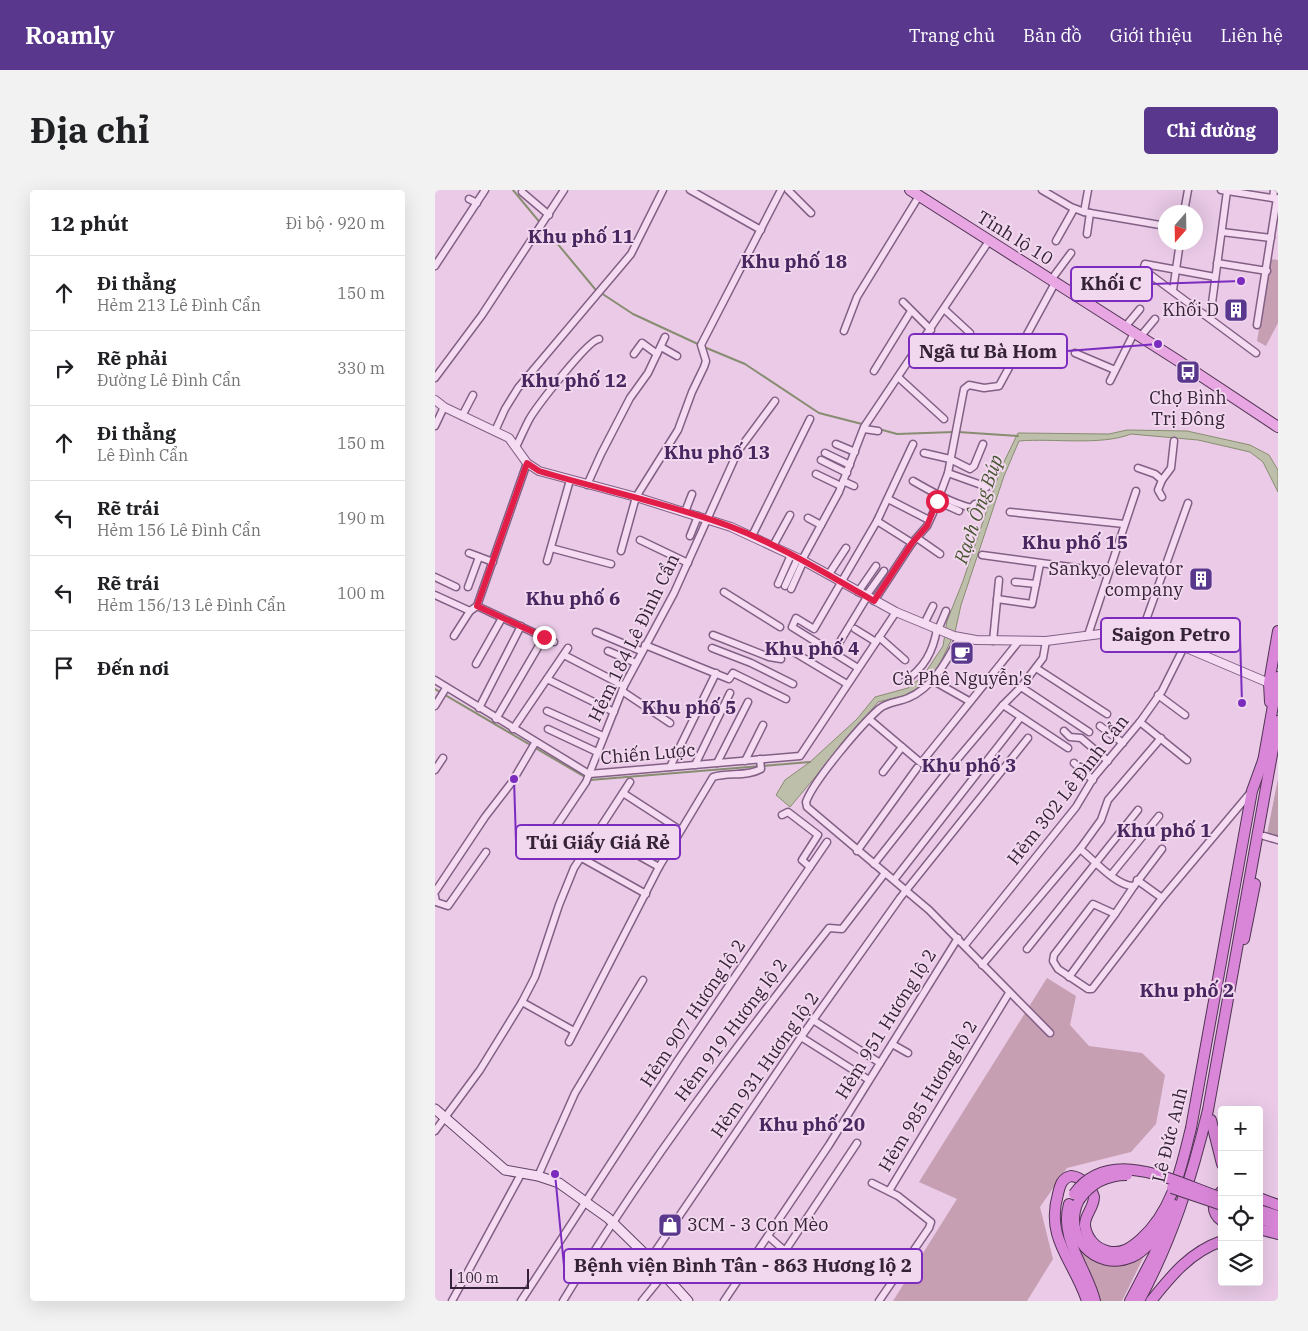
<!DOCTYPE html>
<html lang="vi">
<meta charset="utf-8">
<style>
body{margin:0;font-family:"IBM Plex Serif",serif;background:#f2f2f2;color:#202124}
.controls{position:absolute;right:15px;bottom:15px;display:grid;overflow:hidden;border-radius:5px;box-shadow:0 5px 20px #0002}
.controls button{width:45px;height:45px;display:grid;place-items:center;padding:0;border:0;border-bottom:1px solid #e0e0e0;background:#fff;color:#202124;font:25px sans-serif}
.compass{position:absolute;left:723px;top:15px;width:45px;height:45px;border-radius:50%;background:#fff;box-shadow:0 5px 20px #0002;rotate:200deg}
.scale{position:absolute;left:15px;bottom:12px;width:79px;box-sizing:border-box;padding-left:5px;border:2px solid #342237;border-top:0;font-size:14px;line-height:18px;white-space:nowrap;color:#342237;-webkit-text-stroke:4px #f2d8ef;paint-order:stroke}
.stop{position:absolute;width:15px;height:15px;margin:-11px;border:4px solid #e11d48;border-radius:50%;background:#fff}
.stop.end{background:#e11d48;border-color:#fff;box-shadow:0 1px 5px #0008}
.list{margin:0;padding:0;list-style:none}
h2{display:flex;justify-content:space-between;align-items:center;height:65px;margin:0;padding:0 20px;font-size:21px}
h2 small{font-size:16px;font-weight:400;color:#757577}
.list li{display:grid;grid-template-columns:32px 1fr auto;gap:15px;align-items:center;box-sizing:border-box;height:75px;padding:0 20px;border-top:1px solid #e0e0e0}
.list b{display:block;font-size:19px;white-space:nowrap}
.list p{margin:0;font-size:16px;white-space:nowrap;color:#757577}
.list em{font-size:16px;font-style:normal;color:#757577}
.icon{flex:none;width:28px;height:28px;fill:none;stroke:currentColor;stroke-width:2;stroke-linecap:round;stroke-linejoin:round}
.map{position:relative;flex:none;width:843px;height:1111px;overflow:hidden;border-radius:5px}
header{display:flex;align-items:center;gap:30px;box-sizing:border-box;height:70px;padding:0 25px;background:#59378d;color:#fff}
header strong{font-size:24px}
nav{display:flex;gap:28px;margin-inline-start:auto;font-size:18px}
.intro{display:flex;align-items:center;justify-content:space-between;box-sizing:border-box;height:120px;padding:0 30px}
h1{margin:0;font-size:35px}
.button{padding:12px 22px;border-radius:5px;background:#59378d;color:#fff;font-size:18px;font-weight:700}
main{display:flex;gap:30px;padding:0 30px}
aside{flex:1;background:#fff;border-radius:5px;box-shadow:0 5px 20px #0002}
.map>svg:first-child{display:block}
</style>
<header>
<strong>Roamly</strong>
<nav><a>Trang chủ</a><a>Bản đồ</a><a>Giới thiệu</a><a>Liên hệ</a></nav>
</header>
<div class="intro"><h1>Địa chỉ</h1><a class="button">Chỉ đường</a></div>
<main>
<aside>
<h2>12 phút<small>Đi bộ · 920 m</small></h2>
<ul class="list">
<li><svg class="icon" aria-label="ahead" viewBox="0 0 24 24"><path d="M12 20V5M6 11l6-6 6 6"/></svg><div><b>Đi thẳng</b><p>Hẻm 213 Lê Đình Cẩn</p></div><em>150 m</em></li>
<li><svg class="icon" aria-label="right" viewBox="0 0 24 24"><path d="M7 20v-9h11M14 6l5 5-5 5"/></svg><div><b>Rẽ phải</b><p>Đường Lê Đình Cẩn</p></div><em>330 m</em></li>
<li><svg class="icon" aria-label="ahead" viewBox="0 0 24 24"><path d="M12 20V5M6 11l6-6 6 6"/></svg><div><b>Đi thẳng</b><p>Lê Đình Cẩn</p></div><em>150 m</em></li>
<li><svg class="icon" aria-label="left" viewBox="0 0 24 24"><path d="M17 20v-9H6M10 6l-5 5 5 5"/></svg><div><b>Rẽ trái</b><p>Hẻm 156 Lê Đình Cẩn</p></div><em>190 m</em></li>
<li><svg class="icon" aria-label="left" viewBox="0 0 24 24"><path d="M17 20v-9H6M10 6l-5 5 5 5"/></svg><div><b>Rẽ trái</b><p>Hẻm 156/13 Lê Đình Cẩn</p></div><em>100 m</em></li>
<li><svg class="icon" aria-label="arrive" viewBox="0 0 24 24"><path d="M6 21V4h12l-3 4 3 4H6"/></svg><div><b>Đến nơi</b></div></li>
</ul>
</aside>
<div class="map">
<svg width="843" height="1111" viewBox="0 0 843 1111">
<rect width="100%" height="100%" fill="#eacae7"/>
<g fill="#c79fb2">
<path d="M836,69L843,70V133L831,156L822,151Z"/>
<path d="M612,788L641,806L635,835L654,856L707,863L730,885L721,934L696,962L632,978L605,1017L618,1069L592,1111H458L522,1009L484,992Z"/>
<path d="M641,1054L646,1058L711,1062L687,1111H664L655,1082Z"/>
</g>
<path fill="#bd9cac" d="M843,589V646L832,644Z"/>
<path fill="#bdbfaa" stroke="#888d71" d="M692,240L752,241L815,255L834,265L843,280V302L828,272L815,262L763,250L696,244C665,256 619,248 584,251L569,286L526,415L520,442L500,484L488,496L472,505L443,512L355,617L341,605L350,590L375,572L422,529L440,507L473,498L488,486L508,456L512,431L528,391L566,278L583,243L674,244Z"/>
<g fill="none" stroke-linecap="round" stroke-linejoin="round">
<g stroke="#888d71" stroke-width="2">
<path d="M78,0L160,99L198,124L265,155"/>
<path d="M269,157L310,174L384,223L427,234"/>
<path d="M444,239L462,244L519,242"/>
<path d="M523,242L583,246"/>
<path d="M0,499L155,590L375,572"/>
</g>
<g stroke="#826085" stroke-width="9">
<g id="minor">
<path d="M255,0L326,40"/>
<path d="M353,0L376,23"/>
<path d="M607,0L636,17L649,22L731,36"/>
<path d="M786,0L843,9"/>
<path d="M87,2L114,25"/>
<path d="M838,8L839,0"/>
<path d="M34,9L42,13"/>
<path d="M649,22L653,0"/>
<path d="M749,22L753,0"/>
<path d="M787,42L836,48"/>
<path d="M652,44L655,23"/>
<path d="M621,51L639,19"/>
<path d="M782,73L832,81"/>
<path d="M0,76L50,0"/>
<path d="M780,87L710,74L709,77L713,83L821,163"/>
<path d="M616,90L636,63"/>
<path d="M738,100L745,52"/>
<path d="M468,112L496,140"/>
<path d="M509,119L535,143"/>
<path d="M775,128L792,1"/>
<path d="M822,135L842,8"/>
<path d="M690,137L705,119"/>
<path d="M409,141L422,107L484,6"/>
<path d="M705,147L720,129"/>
<path d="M226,157L242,166"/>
<path d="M640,163L680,180"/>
<path d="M199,164L207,153L222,164"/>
<path d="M439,181L476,121"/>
<path d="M463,187L509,229"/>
<path d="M0,188L47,125L129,0"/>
<path d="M675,191L699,143"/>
<path d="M27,226L38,205"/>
<path d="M0,236L9,217"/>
<path d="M429,239L443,241"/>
<path d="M60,241L70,219L83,198L196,64L228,0"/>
<path d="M401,254L420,262"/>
<path d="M81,257C86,247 90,237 95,228C103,215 153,150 164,149"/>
<path d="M390,263L415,275"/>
<path d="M489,263L515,269L535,279L539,276L548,254"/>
<path d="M386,270L412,283"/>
<path d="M703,278L720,284L727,290L723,300L727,307"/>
<path d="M513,283L552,297"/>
<path d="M381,284L406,296"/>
<path d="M727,290L736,278L739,251"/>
<path d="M408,291L419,296"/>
<path d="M478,291C497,302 515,312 536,318L540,314H544"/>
<path d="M152,295L166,264L195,208L213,183L230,147"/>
<path d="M453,309L494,330"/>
<path d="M502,311L524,321"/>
<path d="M250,322L257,304"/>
<path d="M575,322L689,334"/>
<path d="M373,328L386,335"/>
<path d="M442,331L477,353"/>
<path d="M255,346L263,326"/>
<path d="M317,346L375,229"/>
<path d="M482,348L505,364"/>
<path d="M205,350L253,373"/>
<path d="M338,356L355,325"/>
<path d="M116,358L176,374"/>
<path d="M186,361L201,307L243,240L257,202L269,177L271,171L266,155L346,0"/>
<path d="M34,363L58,372"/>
<path d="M547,365L672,382"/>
<path d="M367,370L404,302L429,237L554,51"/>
<path d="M112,371L135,290"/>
<path d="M394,384L411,358"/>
<path d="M0,387L21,397"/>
<path d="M580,392L601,394"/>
<path d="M343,394L356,365"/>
<path d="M350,396L363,368"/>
<path d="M33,397L44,367"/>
<path d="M356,399L369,370"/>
<path d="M289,402L345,437"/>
<path d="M423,402L441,376"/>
<path d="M0,405L35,421"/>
<path d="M431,406L449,381"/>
<path d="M562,409L597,414L605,374"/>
<path d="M439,411L477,353L492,336L498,323L513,283L529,199L534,195L549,198L564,196L620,93"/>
<path d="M42,416L119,452"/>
<path d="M489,434L498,416"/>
<path d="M420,439L441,452"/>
<path d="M503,440L511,421"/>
<path d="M161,442L206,461"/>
<path d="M706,444L753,313"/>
<path d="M278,445L334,467L346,469"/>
<path d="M653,445L701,301"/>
<path d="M19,446L35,421L42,416L92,273"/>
<path d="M444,447L470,470"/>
<path d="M524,448C512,470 498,498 473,508C464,512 452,512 444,519C426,535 379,590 371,612L372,617L494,720L615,843"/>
<path d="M558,451L564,390"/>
<path d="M210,455L294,489L298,483L351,509"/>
<path d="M277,458L316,473L358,494"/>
<path d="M352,458L412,494"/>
<path d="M173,461L201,473"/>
<path d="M398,463L432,407"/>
<path d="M129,465L189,496"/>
<path d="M41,474L67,428"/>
<path d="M423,478L357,437L361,428L379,439L442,331L478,254"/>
<path d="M601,478L672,524"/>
<path d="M112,489L179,522"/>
<path d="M0,490L154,584L365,566L461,422"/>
<path d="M497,490L534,511"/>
<path d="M470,491C489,478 498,462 502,439"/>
<path d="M586,497L654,542"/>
<path d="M187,501L235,533"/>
<path d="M723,505L750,525"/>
<path d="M568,515L633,558"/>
<path d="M0,516L11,498"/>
<path d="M44,518L86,436"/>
<path d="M112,521L168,546"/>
<path d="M61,529L109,447"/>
<path d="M434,529L486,573L584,451"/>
<path d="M705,532L752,570"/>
<path d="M665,536L688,553"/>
<path d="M78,539L133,458"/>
<path d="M113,539L162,562"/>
<path d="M629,541L635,547L646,548L673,571"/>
<path d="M310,571L328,535"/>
<path d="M282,573L313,512"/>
<path d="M639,573L658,590"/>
<path d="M260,575L295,503"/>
<path d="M235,577L281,483"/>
<path d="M0,580L8,568"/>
<path d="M448,582L467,557"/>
<path d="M188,603L245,640"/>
<path d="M347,625L353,622L383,645L367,670L375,677"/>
<path d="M161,642L224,677"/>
<path d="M829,646L843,650"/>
<path d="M108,656L151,592L189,496L239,403L303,261L340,211"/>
<path d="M645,659C658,669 682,697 699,696L727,659"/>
<path d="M422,661L482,578"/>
<path d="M145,667L211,704"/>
<path d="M439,674L514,579L568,515L586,497L608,468L611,451"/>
<path d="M676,685L724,626"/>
<path d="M459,690L586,527"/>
<path d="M702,690L727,708"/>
<path d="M699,696L680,724L658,714L619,765L618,771L623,779L653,799H657L727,708L816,602"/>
<path d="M0,702L50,627L77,592L100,553"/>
<path d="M0,706L1,712L13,716L51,662"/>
<path d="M530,755L641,617L659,587L705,532L727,501L749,457"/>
<path d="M592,759L703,620"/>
<path d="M547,775L645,659L666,630L673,610L726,548"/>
<path d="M634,787L680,724"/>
<path d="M87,812L139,841"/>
<path d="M378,830L445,873"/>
<path d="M366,847L434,890"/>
<path d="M134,852L224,677L278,587C293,582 312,587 326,579L325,569"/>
<path d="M457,854L473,863"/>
<path d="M0,941L45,880L87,812L100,787L124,715L139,678L195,592"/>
<path d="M103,986L140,903L208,790"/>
<path d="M437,993L463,1006L496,1032L494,1038L444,1111"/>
<path d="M454,1001L574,803"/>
<path d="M333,1046L350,1061L422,953"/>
<path d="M215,1069L366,847L465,708L593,548"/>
<path d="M17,1111L86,984"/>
<path d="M86,1111L243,870L392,652"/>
<path d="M128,1111C208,980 299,858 394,738L407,739L450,683"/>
<path d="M207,1111L228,1085"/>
<path d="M289,1111L394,955L523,748"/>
</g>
</g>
<g stroke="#826085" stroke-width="10">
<path id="tertiary" d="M0,210L9,217L74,248L92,273L104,281L201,307L296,337L367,370L461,422L519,446L541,450L611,451L681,442L706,444L742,454L834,493"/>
</g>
<g stroke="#634367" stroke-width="11">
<path id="secondary" d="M0,919L70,980L103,986L124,993L173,1028L215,1069L253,1111"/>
</g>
<g stroke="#4f3453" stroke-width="12">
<path id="primary" d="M475,0L742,170L843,237"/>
</g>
<g stroke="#4f3453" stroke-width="12">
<g id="trunk">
<path d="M835,512L834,493L843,441"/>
<path d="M828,572L843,487"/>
<path d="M809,749L820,694"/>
<path d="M776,930L787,974"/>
<path d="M787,1001C776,1010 776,1023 787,1031"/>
<path d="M824,1008L843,1015"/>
<path d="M644,1010C626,1044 660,1083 697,1067C710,1061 719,1049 727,1037"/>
<path d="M634,1014C624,1049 652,1078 660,1111"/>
<path d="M824,1020L843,1026"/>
<path d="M824,1028L843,1035"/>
<path d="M824,1039L843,1044"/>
<path d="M652,1111C639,1071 610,1049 623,1004C625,995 627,988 636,986C647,987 656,997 659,1007C659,1018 649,1025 650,1036C652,1048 660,1058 672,1061C686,1065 696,1058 706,1049C738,1020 746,978 756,938L817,601L829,568"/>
<path d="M695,1111L719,1065L739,1015"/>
<path d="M704,1111C737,1050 757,987 773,920L843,531"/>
<path d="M716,1111C736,1086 755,1062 787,1051"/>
</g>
</g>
<use href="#minor" stroke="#f5dcf3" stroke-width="6"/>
<use href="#tertiary" stroke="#f5dcf3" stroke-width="8"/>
<use href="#secondary" stroke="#f5dcf3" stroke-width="9"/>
<use href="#primary" stroke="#e8a7e2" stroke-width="10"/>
<use href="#trunk" stroke="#d986d8" stroke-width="10"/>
<g stroke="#4f3453" stroke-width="12" stroke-linecap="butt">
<g id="trunk-bridge">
<path d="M737,998L787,1015"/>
<path d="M639,1004C675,954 742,993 787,1008"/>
<path d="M644,1010C655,994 672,985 692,985"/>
</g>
</g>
<use href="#trunk-bridge" stroke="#d986d8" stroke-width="10"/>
</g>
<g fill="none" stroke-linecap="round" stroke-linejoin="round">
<path stroke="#e11d48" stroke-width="6" d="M109,447L42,416L92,273L104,281C167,300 232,313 294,336C345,355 391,384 439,411L477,353L492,336L502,311"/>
</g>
<defs>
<g id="building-square" transform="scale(1.25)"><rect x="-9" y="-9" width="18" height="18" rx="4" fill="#59378d" stroke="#f2d8ef"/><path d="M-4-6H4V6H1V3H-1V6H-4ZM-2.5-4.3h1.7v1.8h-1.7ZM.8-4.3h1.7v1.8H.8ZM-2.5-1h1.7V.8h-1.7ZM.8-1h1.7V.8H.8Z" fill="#fff"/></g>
<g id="bus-square" transform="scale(1.25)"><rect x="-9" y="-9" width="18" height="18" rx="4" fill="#59378d" stroke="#f2d8ef"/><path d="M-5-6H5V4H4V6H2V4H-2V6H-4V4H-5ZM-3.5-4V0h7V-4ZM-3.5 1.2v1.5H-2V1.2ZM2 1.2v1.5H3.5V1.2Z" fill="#fff"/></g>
<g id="cafe-square" transform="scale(1.25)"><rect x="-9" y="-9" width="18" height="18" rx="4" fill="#59378d" stroke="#f2d8ef"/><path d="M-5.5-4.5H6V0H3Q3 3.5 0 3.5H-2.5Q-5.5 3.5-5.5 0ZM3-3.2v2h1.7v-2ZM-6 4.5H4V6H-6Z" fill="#fff"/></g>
<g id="shop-square" transform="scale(1.25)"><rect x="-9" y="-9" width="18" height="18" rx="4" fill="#59378d" stroke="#f2d8ef"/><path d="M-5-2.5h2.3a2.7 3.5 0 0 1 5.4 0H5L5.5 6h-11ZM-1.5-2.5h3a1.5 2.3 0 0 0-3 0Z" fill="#fff"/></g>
</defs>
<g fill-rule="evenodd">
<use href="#building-square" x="801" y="120"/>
<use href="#bus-square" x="753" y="182"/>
<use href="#building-square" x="766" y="389"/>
<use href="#cafe-square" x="527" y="463"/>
<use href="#shop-square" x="235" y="1035"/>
</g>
<g text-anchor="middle" stroke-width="4" stroke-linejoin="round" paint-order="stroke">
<g font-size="18" fill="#342237" stroke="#f2d8ef">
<text transform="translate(580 48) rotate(32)" y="6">Tỉnh lộ 10</text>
<text transform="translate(199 448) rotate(-64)" y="6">Hẻm 184 Lê Đình Cẩn</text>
<text transform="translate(213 564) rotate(-5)" y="6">Chiến Lược</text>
<text transform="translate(633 600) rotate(-52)" y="6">Hẻm 302 Lê Đình Cẩn</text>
<text transform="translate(258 823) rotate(-56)" y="6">Hẻm 907 Hương lộ 2</text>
<text transform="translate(451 834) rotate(-58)" y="6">Hẻm 951 Hương lộ 2</text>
<text transform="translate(296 840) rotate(-53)" y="6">Hẻm 919 Hương lộ 2</text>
<text transform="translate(330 875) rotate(-55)" y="6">Hẻm 931 Hương lộ 2</text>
<text transform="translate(493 906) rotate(-59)" y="6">Hẻm 985 Hương lộ 2</text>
<text transform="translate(735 945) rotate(-76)" y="6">Lê Đức Anh</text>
</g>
<g font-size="18" fill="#342237" stroke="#f2d8ef" text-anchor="end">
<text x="784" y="126">Khối D</text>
<text x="753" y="214" text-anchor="middle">Chợ Bình<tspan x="753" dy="21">Trị Đông</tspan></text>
<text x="748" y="385">Sankyo elevator<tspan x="748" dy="21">company</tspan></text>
<text x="527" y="495" text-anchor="middle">Cà Phê Nguyễn's</text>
<text x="252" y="1041" text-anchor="start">3CM - 3 Con Mèo</text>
</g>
<g font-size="19" font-weight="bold" fill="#48265f" stroke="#f2d8ef">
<text x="146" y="53">Khu phố 11</text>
<text x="359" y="78">Khu phố 18</text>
<text x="139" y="197">Khu phố 12</text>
<text x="282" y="269">Khu phố 13</text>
<text x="640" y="359">Khu phố 15</text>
<text x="138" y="415">Khu phố 6</text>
<text x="377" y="465">Khu phố 4</text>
<text x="254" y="524">Khu phố 5</text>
<text x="534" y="582">Khu phố 3</text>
<text x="729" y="647">Khu phố 1</text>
<text x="752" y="807">Khu phố 2</text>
<text x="377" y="941">Khu phố 20</text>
</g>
<g font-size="19" font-style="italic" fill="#495533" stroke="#f2d8ef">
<text transform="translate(543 319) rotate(-71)" y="7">Rạch Ông Búp</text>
</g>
</g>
<path fill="none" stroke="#7b2cbf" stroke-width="2" d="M806 91L717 94M723 154L632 161M807 513L805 445M79 589L81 652M120 984L129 1076"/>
<g fill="#7b2cbf" stroke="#f2d8ef" stroke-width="2">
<circle cx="806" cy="91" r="5"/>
<circle cx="723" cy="154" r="5"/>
<circle cx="807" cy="513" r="5"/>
<circle cx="79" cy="589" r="5"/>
<circle cx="120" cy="984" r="5"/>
</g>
<g fill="#f2d8ef" stroke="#7b2cbf" stroke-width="2">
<rect x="636" y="77" width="81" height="34" rx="5"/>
<rect x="474" y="144" width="158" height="34" rx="5"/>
<rect x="666" y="428" width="139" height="34" rx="5"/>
<rect x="81" y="635" width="164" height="34" rx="5"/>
<rect x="129" y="1059" width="358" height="34" rx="5"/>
</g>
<g font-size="19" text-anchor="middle" font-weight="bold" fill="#342237">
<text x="676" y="100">Khối C</text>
<text x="553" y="168">Ngã tư Bà Hom</text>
<text x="736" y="451">Saigon Petro</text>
<text x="163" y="659">Túi Giấy Giá Rẻ</text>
<text x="308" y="1082">Bệnh viện Bình Tân - 863 Hương lộ 2</text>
</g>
</svg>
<div class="controls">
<button>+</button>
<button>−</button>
<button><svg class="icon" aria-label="locate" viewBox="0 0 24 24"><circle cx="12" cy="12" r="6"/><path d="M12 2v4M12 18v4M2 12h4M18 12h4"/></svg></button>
<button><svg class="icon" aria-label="layers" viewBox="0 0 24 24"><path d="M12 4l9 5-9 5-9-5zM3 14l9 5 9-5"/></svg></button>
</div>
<svg class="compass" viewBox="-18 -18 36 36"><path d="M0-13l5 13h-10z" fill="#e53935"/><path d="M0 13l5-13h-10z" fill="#757577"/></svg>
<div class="scale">100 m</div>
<div class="stop" style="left:502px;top:311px"></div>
<div class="stop end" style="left:109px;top:447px"></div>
</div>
</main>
